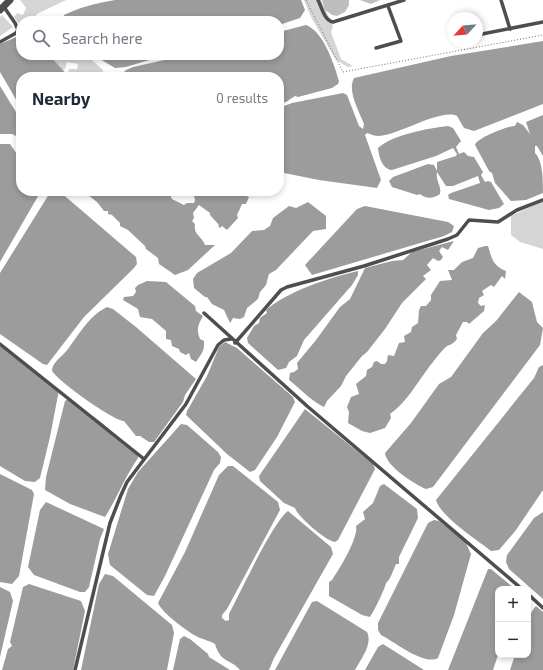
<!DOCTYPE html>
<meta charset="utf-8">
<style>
body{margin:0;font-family:"Exo 2",sans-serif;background:#f6f6f7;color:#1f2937}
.controls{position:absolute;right:12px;bottom:12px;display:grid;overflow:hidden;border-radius:8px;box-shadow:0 2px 6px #0003}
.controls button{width:36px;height:36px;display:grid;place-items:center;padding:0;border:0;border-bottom:1px solid #e0e1e3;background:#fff;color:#1f2937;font:20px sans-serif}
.compass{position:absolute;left:447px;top:12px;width:36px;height:36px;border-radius:50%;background:#fff;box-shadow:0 2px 6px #0003;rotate:244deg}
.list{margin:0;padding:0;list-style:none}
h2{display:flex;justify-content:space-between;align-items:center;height:52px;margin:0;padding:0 16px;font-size:17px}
h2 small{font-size:13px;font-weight:400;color:#747a83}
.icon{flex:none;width:22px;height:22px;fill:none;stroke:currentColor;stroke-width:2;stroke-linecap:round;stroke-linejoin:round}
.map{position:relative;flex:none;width:543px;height:670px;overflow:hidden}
.search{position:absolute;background:#fff;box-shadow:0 2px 6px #0003;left:16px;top:16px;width:268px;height:44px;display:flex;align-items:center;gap:10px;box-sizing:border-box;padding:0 14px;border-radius:16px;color:#747a83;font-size:15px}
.panel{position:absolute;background:#fff;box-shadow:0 2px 6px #0003;left:16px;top:72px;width:268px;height:124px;border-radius:16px}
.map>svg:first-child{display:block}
</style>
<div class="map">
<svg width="543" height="670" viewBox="0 0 543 670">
<rect width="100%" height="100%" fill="#fff"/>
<g fill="#d5d5d5">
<path d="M20,0H66L37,14L34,18L47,19V21H21V27L14,17L17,13L23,15L26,8Z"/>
<path d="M304,0H321L333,26L331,32L341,59L353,66L348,67L336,60L311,17Z"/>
<path d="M2,15L13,27L0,36V17Z"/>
<path d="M56,55H86L102,69L106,77H98L97,74L92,77H79V75L74,77L68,73L69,69H77L78,64L67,62L65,69L59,71L52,64Z"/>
<path d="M543,201V249L520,242L511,235V216Z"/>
</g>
<g fill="#9c9c9c">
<path d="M115,0H301L305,10L300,18L279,25V21H63L64,15C80,7 97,3 115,0Z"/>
<path d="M306,25C324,32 334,64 339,81L338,84L332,88L298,97L295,96L286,102L279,103V77H119L126,70L133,67L187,55H279V32Z"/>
<path d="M21,35V55H49L69,77H21V108L0,72V44Z"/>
<path d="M543,41V104L474,131L464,128L457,116C441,108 399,135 379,136C374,136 371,134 367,133L365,135L381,180L377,188L319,180L279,172V108L292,103L343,93L347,95L359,126L363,129L364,124C359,111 347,91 354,78L451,56Z"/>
<path d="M97,55H166L126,67L115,68L100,59Z"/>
<path d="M0,86L16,112L21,125V134L18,137L12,134H0Z"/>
<path d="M543,115V156L537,146H535V153C543,161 543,180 543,193L526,200L511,201L495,183L492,173L489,171L475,145C477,138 507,126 515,126L517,122L523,125L530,134L526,122Z"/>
<path d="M448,126L453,128L461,141L456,147L459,154L464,152L468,156L474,157L483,172L481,175L485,182L488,181L491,182L504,204L499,208L489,210L449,199L448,195L451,193L480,183L478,176L453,186H446L437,172C435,179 442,187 440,194C433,199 426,199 420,194L417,195L392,187L389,181L393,177L428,164L434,165L437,171V162L456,156L457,154L453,148L436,156L392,170C382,169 379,157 378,148C392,135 429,128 448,126Z"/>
<path d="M0,144H10L21,160V191H41L0,262Z"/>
<path d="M51,191H59L136,257L137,264L133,269L84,317L47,365L43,364L0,334V273Z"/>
<path d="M83,191H168L172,199L184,205L187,203H194L195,200L193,191L236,192L249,197L246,204H242L237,215L238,218L227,230L222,226L220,228L218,226L219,225L210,215V213L199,205L193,213L194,218L192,221L195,224C193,235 202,236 205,245H215L188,270L175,275L159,264L158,258L146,249L145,246L128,230L120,226V223L112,215L108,214V211H104L97,202Z"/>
<path d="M308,202L326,216V229L313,231L276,270L269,274L266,285L260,292L258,299L247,308L244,317L240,319L233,318L230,323L224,310L212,304L207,297H205L194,288L193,279L197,273L231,253L252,231L264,230L270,226L273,218L289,206L296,208Z"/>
<path d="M365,206L448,222L454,226L452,232L444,236L312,275L305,265L357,209Z"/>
<path d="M454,241L448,250L442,247L439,251L443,257L441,260L438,261L433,258L427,265L431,270L423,276L426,279L402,303L385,329L367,352L362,356L346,376L341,386L327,401L324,407C311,401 301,389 289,380L290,373L294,372L298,369L297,363L316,340L340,307L350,299L365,268L392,261L403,260L412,252Z"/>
<path d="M485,246H488C492,259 493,266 506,271L505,279L502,276L494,287L491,285L482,291L484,295L479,298L478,303L481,306L485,305L484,311L469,324L467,322H463L456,335L457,339C454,343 452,344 447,346C441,351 434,361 429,367C417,383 406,403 390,414L391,418L385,428L370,433L362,431L348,423L349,412L347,407L351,397L359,394L356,384L366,376L367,370L372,367L374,362L377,361L381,364H385L387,361L388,355L394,356L399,343L405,342L404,336L411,332L412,327L418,323L419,310L421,306H426L431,300V295L440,281L452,280L448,270H454L462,262L473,258L478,248Z"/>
<path d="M358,271V275L352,285L304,340L297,356L289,362L286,368L278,370L248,343L247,338L254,326L259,323L260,318L267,313L266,310C286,292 331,277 358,271Z"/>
<path d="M147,281L166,282L195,306L196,311L203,316C198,325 196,329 200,339L204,341C205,351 201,354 196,362L191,359L189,353L186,355L180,352L179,349L172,346L171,340L166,339V331L152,319L140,317L138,309L123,300L124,297L133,296L136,292L135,288L138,285Z"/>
<path d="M519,292L532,302L537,322L543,328L540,345L433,487L426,489C414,484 386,466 385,453L411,423L439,384L451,377L483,333L496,321Z"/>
<path d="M107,307L113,309L136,327L196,379L185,395L183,402L154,442H149L140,436H136L124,421C114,421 59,382 52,371C52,362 63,356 68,349C79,334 90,315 107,307Z"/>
<path d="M225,342L237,348L293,397L295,402L277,437L255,470L250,472L227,454L186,415L187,411L207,376L219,347Z"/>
<path d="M0,346L59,390L50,437L40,478L35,482L25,481L0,466Z"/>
<path d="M543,365V490L516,530L499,550L491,551C476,539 441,517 436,500L534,378L539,367Z"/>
<path d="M68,399L102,423L138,455V458C125,477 117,498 105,517L70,504L45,490L46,477L65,401Z"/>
<path d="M305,409L373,464L375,469L338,540L335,542C326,541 297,516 295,508L284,503L260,481L259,476Z"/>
<path d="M181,424L187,425L218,452L221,457L220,463L214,470L165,576L154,596L147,595L110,565L108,554L128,489L138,472Z"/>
<path d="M228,466H233L278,502L280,510L227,609L222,615V618L226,621L229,620V614C239,595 274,520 288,511L331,547L333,554L274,658L269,670H240C230,658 221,664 215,644C210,641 205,640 200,638C190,634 162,613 158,603L185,552L219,475Z"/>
<path d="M0,474L32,490L34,494L19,576L12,584L0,582Z"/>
<path d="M384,484L417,509L418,518L399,557V564H396C393,570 391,579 386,583C385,589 374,611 370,617L362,615L329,596V582L332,580C339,570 359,537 356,526L365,519L363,512L373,503L380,486Z"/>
<path d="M46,502L104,529L100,539L89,587L85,592H80L34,575L28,567L40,510Z"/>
<path d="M543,512V599L509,569L506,562L507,555L534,518Z"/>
<path d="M434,520L439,521L465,541L471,554L454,615L438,658C424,666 395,642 381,635L378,630V623L428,523Z"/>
<path d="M488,569H491L515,589H498V655L493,670H448Z"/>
<path d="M105,574L113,576L172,625L174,633L167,670H81L99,584Z"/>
<path d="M29,584L81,601L85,611L73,670H2L8,649L12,646L10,642L23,587Z"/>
<path d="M0,587L10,592L13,601L0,657Z"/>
<path d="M317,601L367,632C373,644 361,659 355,670H275L312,602Z"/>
<path d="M536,606L543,612V670H510L515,655H528C528,639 524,619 536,606Z"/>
<path d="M184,636L190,639L208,654L209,657L230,670H173L180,639Z"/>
<path d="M383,644L424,670H365L378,647Z"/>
</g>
<g fill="#bebebe">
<path d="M322,0H349V5L345,12L337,16L332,15L325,10Z"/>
<path d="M360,0H380L371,4Z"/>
</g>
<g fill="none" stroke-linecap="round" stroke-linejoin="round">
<path stroke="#707070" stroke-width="1" stroke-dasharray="1 2" stroke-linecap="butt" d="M306,0L343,72L543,35"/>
<g stroke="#4e4e4e" stroke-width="3.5">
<path d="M318,0C322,8 324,20 333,22L404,0"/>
<path d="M501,0L510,29"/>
<path d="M477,35L543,22"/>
<path d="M0,42L16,33L18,30L15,23L4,7"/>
<path d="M376,48L401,41L388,6"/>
<path d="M204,313L307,406L522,589"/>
<path d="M235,343L281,290L287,287L364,266L448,239L457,235L469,220L498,222L517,210L543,200"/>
<path d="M0,344L144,459"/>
<path d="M528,594L543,608"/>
<path d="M75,670L110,523L121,495L127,482L186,404L218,345L224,340L231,339"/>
</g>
<path stroke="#4e4e4e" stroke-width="7" d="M0,10L10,0"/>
</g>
</svg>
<div class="controls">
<button>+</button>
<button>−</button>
</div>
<svg class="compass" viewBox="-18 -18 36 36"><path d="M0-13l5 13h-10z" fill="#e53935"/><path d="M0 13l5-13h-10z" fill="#747a83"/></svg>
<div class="search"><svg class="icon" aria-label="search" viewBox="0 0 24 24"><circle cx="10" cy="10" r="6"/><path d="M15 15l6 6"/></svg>Search here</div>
<section class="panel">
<h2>Nearby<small>0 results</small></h2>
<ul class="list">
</ul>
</section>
</div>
